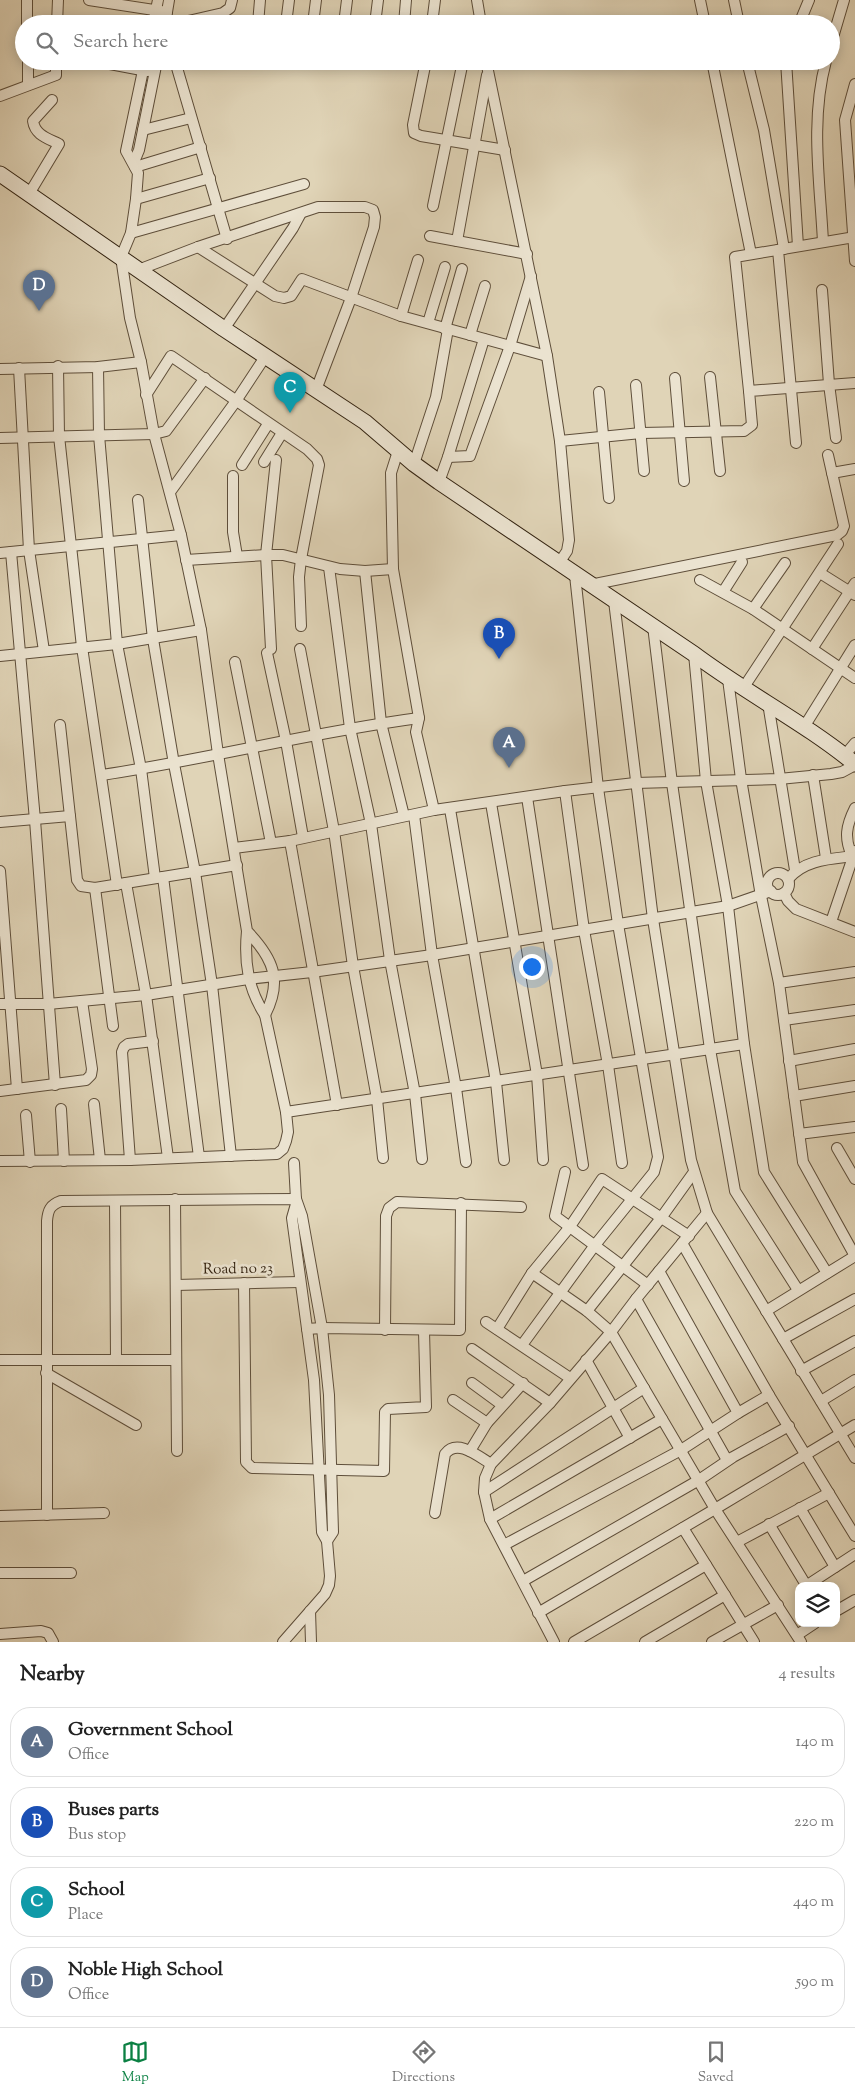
<!DOCTYPE html>
<style>
body{margin:0;font-family:"Sorts Mill Goudy",serif;background:#f2f2f2;color:#222}
.controls{position:absolute;right:15px;bottom:15px;display:grid;overflow:hidden;border-radius:10px;box-shadow:0 2px 12px #0003}
.controls button{width:45px;height:45px;display:grid;place-items:center;padding:0;border:0;border-bottom:1px solid #e0e0e0;background:#fff;color:#222;font:25px sans-serif}
.you{position:absolute;left:531px;top:966px;width:18px;height:18px;margin:-12px;border:4px solid #fff;border-radius:50%;background:#1a73e8;box-shadow:0 0 0 8px #1a73e833}
.badge{display:grid;place-items:center;width:32px;height:32px;border-radius:50%;background:#0b8043;color:#fff;font-size:16px;font-weight:700}
.pin{position:absolute;translate:-50% -41px;filter:drop-shadow(0 1px 2px #0008)}
.pin::after{content:'';position:absolute;top:26px;width:18px;height:15px;background:inherit;clip-path:polygon(0 0,100% 0,50% 100%)}
.list{margin:0;padding:0;list-style:none}
h2{display:flex;justify-content:space-between;align-items:center;height:65px;margin:0;padding:0 20px;font-size:21px}
h2 small{font-size:16px;font-weight:400;color:#767676}
.list li{display:grid;grid-template-columns:32px 1fr auto;gap:15px;align-items:center;box-sizing:border-box;height:70px;margin:0 10px 10px;padding:0 10px;border:1px solid #e0e0e0;border-radius:20px}
.list b{display:block;font-size:19px;white-space:nowrap}
.list p{margin:0;font-size:16px;white-space:nowrap;color:#767676}
.list em{font-size:16px;font-style:normal;color:#767676}
.icon{flex:none;width:28px;height:28px;fill:none;stroke:currentColor;stroke-width:2;stroke-linecap:round;stroke-linejoin:round}
.map{position:relative;flex:none;width:855px;height:1642px;overflow:hidden}
.search{position:absolute;background:#fff;box-shadow:0 2px 12px #0003;left:15px;right:15px;top:15px;height:55px;display:flex;align-items:center;gap:12px;box-sizing:border-box;padding:0 18px;border-radius:28px;color:#767676;font-size:19px}
.sheet{height:385px;background:#fff}
nav{display:flex;justify-content:space-around;align-items:center;box-sizing:border-box;height:70px;border-top:1px solid #e0e0e0;background:#fff;font-size:14px;color:#767676}
nav a{display:grid;justify-items:center;gap:2px}
nav .on{color:#0b8043}
.map>svg:first-child{display:block}
</style>
<div class="map">
<svg width="855" height="1642" viewBox="0 0 855 1642">
<rect width="100%" height="100%" fill="#e0d4b7"/>
<filter id="stains"><feTurbulence type="fractalNoise" baseFrequency=".004" numOctaves="4"/><feColorMatrix values="0 0 0 0 .2 0 0 0 0 .09 0 0 0 0 .02 0 0 0 .5 -.17"/></filter>
<radialGradient id="worn" r=".72"><stop offset=".6" stop-color="#630" stop-opacity="0"/><stop offset="1" stop-color="#630" stop-opacity=".3"/></radialGradient>
<g fill="none" stroke-linecap="round" stroke-linejoin="round">
<g stroke="#5e4e3a" stroke-width="12">
<g id="street">
<path d="M27,0V24"/>
<path d="M89,0L167,12"/>
<path d="M477,0L481,24"/>
<path d="M700,0L705,24"/>
<path d="M734,0L739,24"/>
<path d="M57,24L58,0"/>
<path d="M153,24L158,0"/>
<path d="M165,24L169,0"/>
<path d="M175,24L223,13L230,8L232,0"/>
<path d="M258,24L260,0"/>
<path d="M286,24L289,0"/>
<path d="M313,24L316,0"/>
<path d="M344,24L347,0"/>
<path d="M375,24L378,0"/>
<path d="M404,24L406,0"/>
<path d="M432,24L435,0"/>
<path d="M799,24L809,0"/>
<path d="M831,44L844,0"/>
<path d="M28,61V84"/>
<path d="M94,61L147,71"/>
<path d="M145,61L126,151L138,173L136,199L131,233L121,257L130,318L141,362L154,434L181,535L201,630L218,754L247,931C244,962 248,989 265,1015C283,980 273,958 247,931"/>
<path d="M175,61L227,239"/>
<path d="M426,61L413,125L414,133L421,136L505,150"/>
<path d="M486,61L547,356L560,441L569,540L567,551L559,563"/>
<path d="M712,61L751,254"/>
<path d="M747,61L764,130L784,249"/>
<path d="M786,61L798,246"/>
<path d="M855,84L845,120L855,261"/>
<path d="M0,96L56,75V61"/>
<path d="M143,130L191,118"/>
<path d="M134,162L139,150L157,61"/>
<path d="M135,167L201,147"/>
<path d="M29,194L59,144C47,138 35,135 33,121L52,100"/>
<path d="M136,199L210,178"/>
<path d="M433,206L463,61"/>
<path d="M131,233L304,184"/>
<path d="M430,236L527,254"/>
<path d="M457,241L487,75"/>
<path d="M823,242C820,182 810,120 826,61"/>
<path d="M198,247L275,296L284,298L291,296L302,279L401,316L547,356"/>
<path d="M778,250L796,443"/>
<path d="M138,270L198,247L318,207H365L373,210L375,217L374,227L351,298L316,390"/>
<path d="M822,290L829,384L836,438"/>
<path d="M401,316L418,260"/>
<path d="M428,323L445,267"/>
<path d="M224,329L293,228L300,215"/>
<path d="M445,329L462,269"/>
<path d="M470,335L485,286"/>
<path d="M58,366L59,436L71,546L82,647L117,885"/>
<path d="M98,367L99,435L117,644L141,769L155,878"/>
<path d="M19,368L29,550L44,651"/>
<path d="M0,369L98,367L141,362"/>
<path d="M710,377L720,471"/>
<path d="M675,378L684,481"/>
<path d="M636,385L644,471"/>
<path d="M749,391L735,257L855,237"/>
<path d="M599,392L609,498"/>
<path d="M146,395L171,356L307,449L317,459L319,465L301,559L299,577L301,626"/>
<path d="M0,438L154,434L166,431L205,378"/>
<path d="M560,441L641,433L744,431L752,425L749,391L855,383"/>
<path d="M398,451L391,473L393,569L419,718L416,732L434,810"/>
<path d="M448,457L470,456L510,346L531,276"/>
<path d="M264,462L282,433"/>
<path d="M414,464L436,397L448,329"/>
<path d="M242,465L268,424"/>
<path d="M832,473L855,469"/>
<path d="M233,476V532L237,556"/>
<path d="M439,482L448,457L484,339"/>
<path d="M170,492L236,401L265,357"/>
<path d="M138,500L153,639L174,764L195,872L212,985L231,1156"/>
<path d="M11,552L35,820L55,1085"/>
<path d="M0,553L181,535"/>
<path d="M186,560L266,555H283L340,569L365,571L393,569"/>
<path d="M329,567L350,728L371,824L390,960L415,1094L422,1159"/>
<path d="M365,571L381,723L404,816"/>
<path d="M820,573L855,595"/>
<path d="M700,580L753,609L855,678"/>
<path d="M590,585L837,535L842,531L844,526L828,455"/>
<path d="M723,592L742,562"/>
<path d="M614,601L653,919L691,1160L707,1213L855,1458"/>
<path d="M753,609L785,563"/>
<path d="M653,626L672,783L710,1049L735,1191L798,1290"/>
<path d="M271,649L266,555L276,460"/>
<path d="M300,649L334,831L353,966L377,1099L383,1158"/>
<path d="M812,649L855,583"/>
<path d="M267,653L286,741L303,837"/>
<path d="M694,654L706,781L728,906L744,1044L764,1172L827,1273"/>
<path d="M0,656L117,644L201,630"/>
<path d="M235,662L271,843"/>
<path d="M728,679L741,779L761,896L779,983L803,1162L855,1256"/>
<path d="M744,687L838,544"/>
<path d="M768,703L795,870"/>
<path d="M60,725L77,880L81,886L95,888L237,865"/>
<path d="M804,727L855,645"/>
<path d="M845,755L855,743"/>
<path d="M102,775C208,759 313,732 419,718"/>
<path d="M813,775L826,858"/>
<path d="M565,791L584,930L608,1065L622,1163"/>
<path d="M527,797L583,1165"/>
<path d="M491,803L537,1075L543,1160"/>
<path d="M450,809L496,1082L504,1160"/>
<path d="M414,815L432,955L456,1088L466,1162"/>
<path d="M0,822L70,816"/>
<path d="M290,841L337,1105"/>
<path d="M234,848L290,841L434,810L565,791L635,783L779,779L831,774L842,772L855,765"/>
<path d="M852,856C844,838 846,826 855,808"/>
<path d="M0,871L17,1089"/>
<circle cx="778" cy="884" r="11"/>
<path d="M163,877L199,1157"/>
<path d="M788,879C805,859 831,859 855,856"/>
<path d="M126,883L146,995L168,1158"/>
<path d="M95,888L113,1026"/>
<path d="M784,893L788,901L796,909L855,932"/>
<path d="M831,922L855,851"/>
<path d="M779,983L855,972"/>
<path d="M0,1004H48L146,995L248,979L312,972L432,955L728,906L771,891"/>
<path d="M784,1020L855,1010"/>
<path d="M789,1061L855,1049"/>
<path d="M0,1091L86,1080L91,1075L92,1069L82,1001"/>
<path d="M794,1096L855,1086"/>
<path d="M94,1104L100,1160"/>
<path d="M61,1109L64,1161"/>
<path d="M286,1112L744,1044"/>
<path d="M26,1115L30,1162"/>
<path d="M799,1134L855,1127"/>
<path d="M837,1148L855,1179"/>
<path d="M130,1160L122,1052L124,1047L128,1044L153,1041"/>
<path d="M0,1161L130,1160L277,1154L283,1149L286,1141L288,1132L286,1112L265,1015"/>
<path d="M294,1163L296,1199"/>
<path d="M565,1172L555,1216L648,1285"/>
<path d="M175,1199L177,1451"/>
<path d="M115,1201L116,1359"/>
<path d="M682,1243L769,1395L855,1536"/>
<path d="M532,1273L569,1228L602,1179L689,1236"/>
<path d="M244,1283L246,1462L252,1468L384,1471L385,1412L388,1409L426,1407L424,1331"/>
<path d="M176,1285L300,1282"/>
<path d="M636,1299L727,1460"/>
<path d="M587,1311L661,1218L694,1172"/>
<path d="M766,1311L855,1256"/>
<path d="M486,1322L570,1378"/>
<path d="M307,1329L322,1328L460,1330L461,1203"/>
<path d="M497,1329L532,1273L587,1311L611,1332L715,1509L855,1425"/>
<path d="M385,1330L386,1216L389,1208L397,1202L521,1207"/>
<path d="M783,1339L855,1299"/>
<path d="M522,1345L595,1245L654,1172L658,1157L618,924L598,788L575,575"/>
<path d="M472,1349L550,1403"/>
<path d="M0,1360H176"/>
<path d="M586,1360L630,1438"/>
<path d="M801,1371L855,1341"/>
<path d="M46,1373L136,1425"/>
<path d="M472,1383L502,1405"/>
<path d="M453,1400L487,1423"/>
<path d="M821,1401L855,1380"/>
<path d="M738,1413L769,1395"/>
<path d="M470,1451L487,1423L523,1383"/>
<path d="M484,1492L644,1388"/>
<path d="M800,1508L835,1567"/>
<path d="M435,1513L445,1454C457,1438 478,1456 491,1464"/>
<path d="M47,1515V1221C48,1210 50,1205 61,1201L296,1199L302,1216L322,1328L329,1395L333,1532L327,1541"/>
<path d="M0,1516L104,1513"/>
<path d="M490,1519L662,1419"/>
<path d="M769,1524L806,1585"/>
<path d="M683,1528L754,1642"/>
<path d="M737,1542L829,1493"/>
<path d="M504,1545L681,1450L738,1413L659,1271"/>
<path d="M0,1573H71"/>
<path d="M523,1581L699,1480L733,1457L789,1426"/>
<path d="M806,1586L855,1554"/>
<path d="M310,1611L311,1642"/>
<path d="M836,1611L855,1600"/>
<path d="M538,1613L715,1509L801,1642"/>
<path d="M0,1634L41,1631L48,1633L53,1642"/>
<path d="M797,1635L815,1623"/>
<path d="M283,1642L325,1594L329,1585L330,1576L327,1541L322,1532L314,1380L292,1218L296,1204"/>
<path d="M554,1642L490,1519L484,1492L485,1478L491,1464L550,1403L611,1332L636,1299L707,1213"/>
<path d="M574,1642L706,1565"/>
<path d="M645,1642L725,1595"/>
<path d="M712,1642L778,1605"/>
</g>
</g>
<g stroke="#322210" stroke-width="17">
<path id="secondary" d="M0,174L224,329L365,422L414,464L439,482L694,654C746,693 805,723 855,764"/>
</g>
<use href="#street" stroke="#ebe3d0" stroke-width="10"/>
<use href="#secondary" stroke="#ebe3d0" stroke-width="15"/>
</g>
<g text-anchor="middle" stroke-width="5" stroke-linejoin="round" paint-order="stroke">
<g font-size="15" fill="#322210" stroke="#ebe3d0">
<text transform="translate(238 1268) rotate(-1)" y="5">Road no 23</text>
</g>
</g>
<rect width="100%" height="100%" filter="url(#stains)"/>
<rect width="100%" height="100%" fill="url(#worn)"/>
</svg>
<div class="controls">
<button><svg class="icon" aria-label="layers" viewBox="0 0 24 24"><path d="M12 4l9 5-9 5-9-5zM3 14l9 5 9-5"/></svg></button>
</div>
<div class="you"></div>
<div class="pin badge" style="left:509px;top:768px;background:#5c6f8a">A</div>
<div class="pin badge" style="left:499px;top:659px;background:#1a4fb4">B</div>
<div class="pin badge" style="left:290px;top:413px;background:#0f9aa8">C</div>
<div class="pin badge" style="left:39px;top:311px;background:#5c6f8a">D</div>
<div class="search"><svg class="icon" aria-label="search" viewBox="0 0 24 24"><circle cx="10" cy="10" r="6"/><path d="M15 15l6 6"/></svg>Search here</div>
</div>
<section class="sheet">
<h2>Nearby<small>4 results</small></h2>
<ul class="list">
<li><span class="badge" style="background:#5c6f8a">A</span><div><b>Government School</b><p>Office</p></div><em>140 m</em></li>
<li><span class="badge" style="background:#1a4fb4">B</span><div><b>Buses parts</b><p>Bus stop</p></div><em>220 m</em></li>
<li><span class="badge" style="background:#0f9aa8">C</span><div><b>School</b><p>Place</p></div><em>440 m</em></li>
<li><span class="badge" style="background:#5c6f8a">D</span><div><b>Noble High School</b><p>Office</p></div><em>590 m</em></li>
</ul>
</section>
<nav>
<a class="on"><svg class="icon" aria-label="map" viewBox="0 0 24 24"><path d="M3 6l6-2 6 2 6-2v14l-6 2-6-2-6 2zM9 4v14M15 6v14"/></svg>Map</a>
<a><svg class="icon" aria-label="directions" viewBox="0 0 24 24"><path d="M12 3l9 9-9 9-9-9zM9 14v-3h6M13 9l2 2-2 2"/></svg>Directions</a>
<a><svg class="icon" aria-label="saved" viewBox="0 0 24 24"><path d="M7 4h10v16l-5-4-5 4z"/></svg>Saved</a>
</nav>
